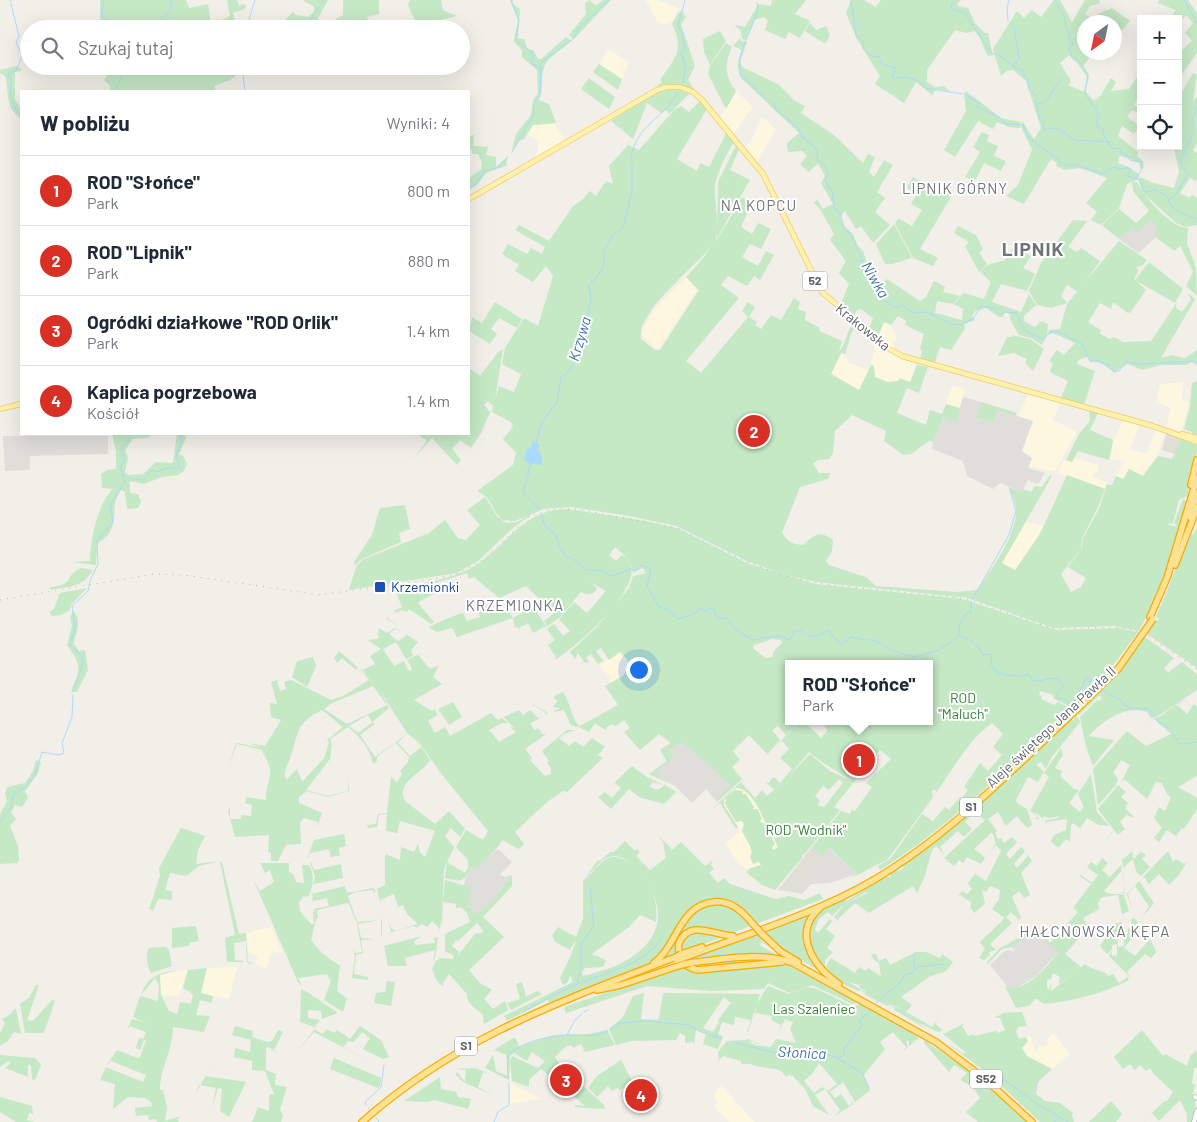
<!DOCTYPE html>
<html lang="pl">
<meta charset="utf-8">
<style>
body{margin:0;font-family:Barlow,sans-serif;background:#f2f2f3;color:#1f2937}
.controls{position:absolute;right:15px;top:15px;display:grid;overflow:hidden;border-radius:0px;box-shadow:0 5px 20px #0002}
.controls button{width:45px;height:45px;display:grid;place-items:center;padding:0;border:0;border-bottom:1px solid #e0e1e3;background:#fff;color:#1f2937;font:25px sans-serif}
.compass{position:absolute;left:1077px;top:15px;width:45px;height:45px;border-radius:50%;background:#fff;box-shadow:0 5px 20px #0002;rotate:213deg}
.you{position:absolute;left:638px;top:669px;width:18px;height:18px;margin:-12px;border:4px solid #fff;border-radius:50%;background:#1a73e8;box-shadow:0 0 0 8px #1a73e833}
.badge{display:grid;place-items:center;width:32px;height:32px;border-radius:50%;background:#d93025;color:#fff;font-size:16px;font-weight:700}
.pin{position:absolute;translate:-50% -50%;border:2px solid #fff;box-shadow:0 1px 5px #0006}
.popup{position:absolute;left:785px;top:660px;width:148px;height:65px;box-sizing:border-box;display:grid;place-content:center;border-radius:0px;background:#fff;filter:drop-shadow(0 1px 4px #0005);font-size:16px;white-space:nowrap;color:#747a83}
.popup b{font-size:19px;color:#1f2937}
.popup::after{content:'';position:absolute;left:50%;top:100%;margin-left:-10px;border:10px solid transparent;border-top-color:#fff}
.list{margin:0;padding:0;list-style:none}
h2{display:flex;justify-content:space-between;align-items:center;height:65px;margin:0;padding:0 20px;font-size:21px}
h2 small{font-size:16px;font-weight:400;color:#747a83}
.list li{display:grid;grid-template-columns:32px 1fr auto;gap:15px;align-items:center;box-sizing:border-box;height:70px;padding:0 20px;border-top:1px solid #e0e1e3}
.list b{display:block;font-size:19px;white-space:nowrap}
.list p{margin:0;font-size:16px;white-space:nowrap;color:#747a83}
.list em{font-size:16px;font-style:normal;color:#747a83}
.icon{flex:none;width:28px;height:28px;fill:none;stroke:currentColor;stroke-width:2;stroke-linecap:round;stroke-linejoin:round}
.map{position:relative;flex:none;width:1197px;height:1122px;overflow:hidden}
.search{position:absolute;background:#fff;box-shadow:0 5px 20px #0002;left:20px;top:20px;width:450px;height:55px;display:flex;align-items:center;gap:12px;box-sizing:border-box;padding:0 18px;border-radius:28px;color:#747a83;font-size:19px}
.panel{position:absolute;background:#fff;box-shadow:0 5px 20px #0002;left:20px;top:90px;width:450px;height:345px;border-radius:0px}
.map>svg:first-child{display:block}
</style>
<div class="map">
<svg width="1197" height="1122" viewBox="0 0 1197 1122">
<rect width="100%" height="100%" fill="#f1efe8"/>
<g fill="#fef7e0">
<path d="M646,0H658L678,8L675,19L668,24L658,23Z"/>
<path d="M609,49L629,63L622,79L599,64Z"/>
<path d="M736,91L753,107L734,134L720,118Z"/>
<path d="M762,117L776,129L757,162L746,147L752,139Z"/>
<path d="M555,124L566,142L535,160L539,142L527,134L530,128L533,125Z"/>
<path d="M686,277L697,290L659,348H655L642,335L643,330L654,309Z"/>
<path d="M885,322L891,325L897,338L894,343L888,335L897,351L879,341V335Z"/>
<path d="M876,342L898,357L916,361L912,381L887,382L875,377L874,366L871,365Z"/>
<path d="M842,353L845,354L843,357L849,360L848,363L869,370L859,390L830,374Z"/>
<path d="M1183,382L1182,401L1189,402L1181,431L1166,427L1171,408L1156,402L1160,384Z"/>
<path d="M952,386L965,389L960,408L946,404Z"/>
<path d="M1029,394L1061,402L1053,420L1077,432L1055,472L1029,466L1032,458L1022,451L1033,421L1018,416Z"/>
<path d="M1123,420L1140,424L1130,450L1147,454L1156,429L1165,432L1158,454L1142,476L1129,469L1123,480L1116,476L1124,461L1110,459L1113,443Z"/>
<path d="M1074,458L1099,465L1098,472H1095L1093,477L1106,482L1105,489L1057,473L1064,460L1072,462Z"/>
<path d="M1025,522L1044,526L1016,570L1001,564Z"/>
<path d="M620,652L627,659L629,667L627,673L612,682L599,665Z"/>
<path d="M741,782L777,827L804,853L775,890L764,886L748,874V870L738,863L726,844L740,831L720,802Z"/>
<path d="M271,927L282,953L272,952L266,968L255,964L258,956L248,952L246,933Z"/>
<path d="M237,967L229,999L201,993L207,968Z"/>
<path d="M187,970L179,997L161,995L159,975Z"/>
<path d="M1053,1033L1070,1054L1052,1069L1027,1056L1022,1048L1028,1041L1026,1037L1030,1035L1035,1049L1033,1053L1041,1045L1044,1047L1048,1043V1038Z"/>
<path d="M510,1083L541,1099L510,1104Z"/>
<path d="M722,1086L748,1115L755,1122H729L714,1106L719,1102L714,1097L715,1092Z"/>
</g>
<g fill="#e0deda">
<path d="M1149,221L1156,225L1159,234L1139,253L1119,239L1131,227L1136,232Z"/>
<path d="M963,397L981,402L976,418L993,423L998,410L1033,421L1022,451L1032,458L1028,468L1045,473L1038,484L1028,480L1022,492L1000,483L993,489L967,476L963,461L932,449L933,442L943,417L956,421Z"/>
<path d="M3,436H108V454L30,456V470L5,471Z"/>
<path d="M683,735L733,787L717,802L706,789L692,803L675,786L651,774L667,761L660,750Z"/>
<path d="M828,848L857,874L830,883L811,884L802,894L792,892Z"/>
<path d="M498,849L512,862L500,874L505,877L510,875L507,883L502,892L479,913H476L469,906L464,885L465,880L472,866L481,865L482,861Z"/>
<path d="M1037,929L1058,953L1036,976L1015,989L1010,990L990,965L1003,952L1008,950L1015,952L1010,944Z"/>
</g>
<g fill="#e1ded6">
<path d="M1166,434L1181,439L1175,454L1162,450Z"/>
<path d="M812,847L822,856L813,867L792,892L778,890Z"/>
</g>
<g fill="#c5e8c5" fill-rule="evenodd">
<path d="M100,0H186L189,8L208,4L212,29H104L100,18Z"/>
<path d="M227,0H237L239,5L246,4L245,9L233,13L235,21L229,25L230,28L216,29L222,26L221,20L230,16Z"/>
<path d="M305,0H328L315,24L331,22L343,15V0H379V14L367,17L370,29H282L284,21L293,12L296,15L308,17L314,12V7L304,1Z"/>
<path d="M410,0H441L443,10L457,16L434,22L435,29H419L408,5Z"/>
<path d="M510,0H513V4L520,9L518,38L524,39L527,48L534,51L538,59H541L566,37L571,40C565,48 548,57 545,65C540,77 544,88 539,100L549,104L556,123L533,125L524,139L519,141L514,149H512L516,134L531,115L533,100L538,94L537,70L522,57V50L514,42L518,21Z"/>
<path d="M590,0L596,6L603,0H611L574,39L569,35L586,14L585,3Z"/>
<path d="M772,0H806L795,14L810,21L800,38L789,32L785,39L765,30L768,21L764,17L755,20L746,40L742,39L741,31L735,26L736,25L745,27L759,4L771,6Z"/>
<path d="M851,0H864L876,7L881,0H961L957,4L958,6L968,8L975,23L985,33H988L993,56L987,55L980,38L975,31L967,33L955,30L927,70V82L935,87L944,86L949,91L936,89L932,95L916,82L904,103L875,84L880,76L857,39L846,13Z"/>
<path d="M1054,0H1060L1072,22L1085,0H1099L1100,3L1090,6L1085,14L1094,20L1098,14L1112,8L1130,21L1122,30L1115,25L1114,22H1084V52L1092,53L1083,67L1089,77L1085,91L1094,101L1101,95L1111,78L1116,82L1111,91L1129,89L1141,71V94L1134,105L1141,108V115L1132,110L1127,117L1138,125L1141,122V127L1139,126L1134,134L1122,126L1118,136L1138,152L1137,156L1143,161L1144,169L1141,168L1139,162L1121,156L1119,157L1118,163L1129,167L1140,175L1137,180L1127,184L1119,208L1101,225L1091,220L1097,212L1086,203L1107,178L1080,168L1065,170L1056,166L1057,163L1051,159L1024,204L1006,196L1018,185L1032,150L1021,127L1023,122L1034,139L1041,128L1026,81L1013,70L1007,71L1001,76L993,49L1017,11L1024,18L1032,10L1041,17ZM1069,55L1078,64L1087,77L1084,92L1068,85L1071,81L1060,63Z"/>
<path d="M1159,0H1188L1197,13V53L1178,80V51L1180,52L1192,41L1185,33L1193,23L1186,15L1178,24V19H1169L1176,10L1158,3Z"/>
<path d="M682,11L686,17L681,24L695,66L688,80L694,89L672,84L654,89L662,82L660,80C675,58 685,50 672,24L679,12Z"/>
<path d="M810,23L816,30L826,26L830,35L825,44L805,31Z"/>
<path d="M720,31L726,41L710,65L704,52L703,39Z"/>
<path d="M740,38L741,41L747,42L740,62L742,67L778,84L795,101L805,106L801,113L834,135L863,163L868,154L875,157L869,172L874,177L884,160L893,165L877,192L885,198L875,212L890,225L873,243L861,226L856,229L845,211L840,217L844,226L853,234L858,246L863,251L870,272L879,285L887,279L920,301L926,297L934,281L945,287L943,292L960,296L953,304L937,301L935,313L962,320L963,309L954,304L964,293L984,299L991,282L980,272L987,265L1005,260L1015,244L1022,249L1021,251L1031,256L1023,268L1035,274L1027,291L1001,284L992,302L1021,312L1029,294L1036,305L1024,316V321L1035,327L1041,321L1048,324L1047,336L1042,345L1031,338L1019,335L1011,322L1009,313L1005,312L1003,317H999L986,308L975,311L972,316L975,320L964,324L965,328L951,350L940,347L935,362L920,359L922,352L920,348L924,334L905,325L906,321L898,316L891,325L884,322L877,338L868,331L873,318L861,309L857,310L853,318L840,306L849,284L839,273L846,261L830,240L834,234L820,209L814,203L817,199L823,209L833,204L821,183L825,176L818,164L808,172L800,164L807,156L802,151L788,152L787,143L799,133L742,79C736,69 737,60 742,50L733,46Z"/>
<path d="M726,43L732,47C724,64 725,77 736,91L726,109L708,74L710,66Z"/>
<path d="M599,64L622,79L618,90L593,72Z"/>
<path d="M16,66L22,69L21,71L15,72V99L21,109V119C4,106 10,95 5,76L0,73V70Z"/>
<path d="M121,66H224L225,69L235,66L238,74L230,80L214,86L216,91H110V86L104,80L111,71Z"/>
<path d="M1193,73L1197,75L1193,101L1197,97V143L1193,151L1197,153V178L1196,181L1190,178L1180,193L1190,198L1192,195L1197,198V225L1185,227L1176,223L1142,192L1139,181L1140,177L1153,183L1174,188L1179,171L1174,149L1175,146H1178V112L1181,106L1178,101V88L1181,94Z"/>
<path d="M589,78L615,97L609,109L581,89Z"/>
<path d="M669,89H679L689,94L669,114L666,110L662,113L647,103L633,139L611,121L654,93Z"/>
<path d="M966,91L1001,118L1021,122L1020,128L1009,127L997,122L993,129L978,121L955,157L944,150L966,111L964,95Z"/>
<path d="M700,101L707,109L677,159L697,171L700,163L709,167L727,132L735,141C727,152 717,173 715,186C714,200 721,234 714,243C698,265 635,312 641,339L655,350H660L699,290L686,277C710,253 726,226 742,197L751,204L741,227L752,234L758,223L771,229L761,249L750,244L742,257L758,266L766,251L774,255L760,280L754,276L747,286L728,276L721,285L739,298L686,361L701,373L748,317L742,311L748,302L755,307L749,317L757,322L755,325L761,329L771,315L781,320L794,298L800,302L798,309L806,312L805,320L820,328L819,331L842,341L839,352L843,346L851,325L854,323L856,325L851,334L845,354L841,353L831,374L859,390L871,365L874,366L875,377L887,382L898,381L900,378L910,382L917,365L928,367L919,393L907,388L897,413L926,425L930,410L942,414L946,404L960,408L956,422L943,417L933,442L929,441L911,454L903,455L884,441L886,431L852,415L835,431L833,453L829,459L818,460L813,464L819,473H830L828,479L800,487L782,533C788,542 792,544 803,545C815,534 820,530 833,540L832,551L826,561L829,565L866,577L876,586L957,592L977,590C991,570 1018,534 1016,508C1016,500 1011,494 1008,487L1022,492L1023,489L1031,492L1035,486L1042,487L1050,475L1052,476L1002,563L1015,570L1040,534L1067,475L1105,489L1098,507L1082,538L1081,549L1061,574L1071,592L1081,587L1086,578L1068,567L1082,548L1083,538L1099,509L1107,484L1112,485L1116,476L1123,479L1129,469L1143,476L1158,456L1172,459L1181,439L1197,445V452L1187,496L1179,500L1173,523L1167,524L1178,527L1174,523L1183,499L1185,500L1186,504L1165,578L1158,593H1155L1156,598L1139,631L1114,626L1053,628L968,598L815,582L782,574L747,561L676,526L629,516L571,507L544,509L532,514L513,528L478,561L457,573L349,590L356,567L362,560L429,533L445,520L458,538L466,540L480,525L467,510L485,497L497,516L506,523L517,522L527,516L515,521L503,520C491,511 494,499 477,491L513,465L516,453L503,439L513,427L511,422L492,412L493,406L488,401L484,405L490,412L481,433L471,448L460,440L452,449L461,460L457,465L432,438L413,459L427,441L420,436V434H469V368L480,376L498,352L503,349L495,400L499,386L514,392L521,374L502,364L505,348L524,318L538,326L553,276L546,266L533,282L515,271L519,265L502,254L508,244L527,254L531,248L542,254L545,247L515,230L519,225L549,241L573,206L583,199L590,191L596,196L606,181L613,184L609,166L628,145L639,150L674,110L681,106L689,112Z"/>
<path d="M982,132L989,135L987,141L998,146L994,156L1006,161L1001,171L984,163L975,181L965,177L980,152L973,147Z"/>
<path d="M474,135V146L488,147L486,155L496,157V167L508,156L506,166L486,173L477,185L469,190C469,173 470,179 481,169L482,162L478,154H472V150H469V136Z"/>
<path d="M737,143L740,147L730,170L750,180L717,238L718,182Z"/>
<path d="M913,177L934,190L937,186L952,195L920,249L938,258L933,266L913,258L895,224L898,218L912,226L922,210L911,204L917,194L907,188Z"/>
<path d="M1132,182H1137C1143,196 1172,229 1188,228L1187,243L1196,268L1197,296L1186,286L1193,272L1180,245L1175,251L1155,237L1159,233L1155,229L1156,225L1149,221L1136,233L1131,228L1119,239L1102,225L1119,209L1136,223L1149,211L1133,191Z"/>
<path d="M1073,220L1087,221L1068,247L1077,252L1081,248L1100,261L1078,292L1067,285L1061,296L1067,303L1051,308L1037,305L1029,291L1041,263Z"/>
<path d="M894,224L912,258L892,264H885L876,244Z"/>
<path d="M958,226L976,235L983,249L979,253L987,264L979,272L965,246L969,242L954,233Z"/>
<path d="M1119,241L1147,260L1143,265L1137,267L1138,272L1134,279L1146,290L1131,312L1128,313L1113,302L1111,309L1100,303L1088,322L1101,330L1099,333L1110,339L1114,337L1123,342L1151,341L1176,304V308L1182,312L1191,300L1188,293L1195,299L1161,358L1172,355L1185,358L1197,350V365L1191,362L1187,365H1161L1142,370L1128,364L1114,372C1105,367 1103,361 1091,362L1087,357L1078,360L1077,364L1095,371L1084,405L1061,398L1068,381L1050,372L1053,364L1049,361L1057,350L1064,355L1075,343L1053,333L1048,335L1049,330L1060,329L1067,304Z"/>
<path d="M1149,262L1183,289L1175,303L1135,280Z"/>
<path d="M495,302L522,319L517,328L499,318L491,329L497,334L490,344L469,331L472,317L482,323Z"/>
<path d="M1012,335L1030,339L1044,349L1033,371L1025,363L1027,359L1014,353L998,356L1007,337H1012Z"/>
<path d="M1197,381V436L1192,434V432L1184,429L1190,407L1192,383Z"/>
<path d="M981,402L1017,413L1015,416L998,410L993,423L976,418Z"/>
<path d="M1089,411L1098,413L1090,430L1113,440L1109,460L1078,451L1072,462L1066,460L1079,434L1090,421Z"/>
<path d="M112,434H152L148,438L133,439L125,450L128,458L125,472L128,475L143,474L156,462L173,463L177,434H185L186,438L179,454L184,457L187,464L184,471L178,475L162,477L144,484L130,481V493L138,494L141,502L138,508L127,509L125,492L121,490C106,511 125,527 97,544L96,565L72,562L90,561C90,541 98,502 113,489L102,488L101,474L107,470L116,469V451Z"/>
<path d="M405,505L410,529L399,533L401,542L362,559L355,565L354,562L372,535L380,508Z"/>
<path d="M568,509L646,521L677,528L747,563L815,584L963,599L1056,630L1119,628L1138,632L1111,668L1071,707L1054,699L1053,695L1040,691L1039,694L1042,697L1041,699L1054,705L1058,702L1070,708C1013,761 951,827 880,870L878,866L891,858L922,814L933,821L945,807L949,810L960,797L962,798L968,790L964,787L980,763L988,771L1002,755L993,747L1003,734L992,723C967,741 953,770 935,794L936,791L934,789L932,792L933,797L888,859L848,880L857,874L829,848L822,856L812,847L841,811L850,814L852,810L855,811L872,787L866,783L891,759L880,750L854,782C838,772 823,764 809,752L787,778L810,754L830,771L856,783H853L834,807L840,810L804,855L802,854V858L775,890L762,885L746,872L750,868L761,865L759,862L753,864L750,857L752,851L750,849L751,848L742,831L744,824L742,821L736,822L725,804L726,798L735,790L743,791L742,794H746L754,807L753,809H757L762,818L760,822L764,823L769,833L767,835H770L775,844L772,847L773,850L778,847L773,837L776,838L779,834L776,831L770,832C763,819 753,788 736,788L724,800V805L738,827L736,829L720,803L711,810L745,778L741,782L755,798L762,790L767,796L786,779L774,789L765,782L768,783L774,777L780,783L792,769L780,758L789,749L782,741L775,747L800,721H804L821,738L828,730L819,721H929V664H789V721H799L786,735L778,726L772,730L780,740L766,756L767,754L749,735L733,751L740,760L732,767L742,779L719,800L717,798L729,787V784L722,777L715,784L721,776L682,742L668,750L673,757L679,752L680,755L679,753L656,772L657,776L668,783L649,774L667,761L660,750L671,743L659,734L640,750L624,732L630,728L624,720L615,726L612,724L606,728L607,731L595,723L589,732L578,727L618,705L605,686L623,676L629,667L627,659L620,652L609,660L601,648L596,651L603,661L598,664L591,654L586,657L589,662L585,663L578,653L575,659L570,652L596,628L629,588L633,576L646,573V572L639,573L644,572L645,570L642,568L633,573C631,559 625,556 615,547L609,555L616,561L622,555C660,576 574,649 555,660L556,657L548,645L555,640L547,629L554,624L563,636L570,631L559,619L574,602L587,613L606,591L590,582L597,588C595,595 587,595 581,592L560,617L545,628L547,626L544,621L554,613L526,586L499,598L474,577L469,579L467,573L436,583L440,591L420,601L418,603L434,622L431,624L409,609L407,612L402,610L387,617L396,625L386,618L396,612L394,611L402,607L395,590L396,588C421,583 449,580 471,568C508,547 519,510 568,509ZM772,639L781,640L782,643L774,651L772,657L765,658L753,648L754,645ZM839,779L843,783L824,807L818,805L820,800L815,796L823,786L829,790Z"/>
<path d="M1197,528V668L1147,634L1154,621L1159,620L1156,616C1170,589 1177,561 1189,534L1193,535Z"/>
<path d="M81,568L93,570C82,588 70,586 51,590L50,587C76,585 63,576 81,568Z"/>
<path d="M87,588L71,605L70,610L61,615L52,616L49,612L54,609L60,593Z"/>
<path d="M490,605L494,612L507,609L513,618L457,637L452,628L437,632L428,627L461,613H463L467,621L480,617L477,609Z"/>
<path d="M533,607L546,626L524,638L533,633L528,623L519,628L520,632L518,627L515,628L513,618Z"/>
<path d="M74,611C83,624 75,632 74,644L79,651L85,650L88,670L77,692H71C80,668 83,667 67,645L72,626L70,616Z"/>
<path d="M379,628L387,633L395,628L403,633L395,629L389,634L398,641L406,636L405,634L418,642L411,650L413,656L417,654L406,659L396,642L383,649L394,666L404,661L408,670L411,671L412,668L407,660L423,652L418,655L430,669L439,665L433,677L442,684L414,700L432,711L435,709L437,715L428,721L435,733L445,727L450,736L491,713L498,720L502,718L508,723H502L489,730L499,742L516,732L510,727L520,728L550,714L530,723L534,730L538,728L543,734H546L525,749L532,758L530,760L545,776L551,774V768L547,763L549,761L542,751L567,730H576L564,734L556,741L559,738L569,746L575,741L583,747L592,738L605,747L598,755L603,758L567,792L563,791L547,802L515,832L524,844L519,849L502,840C497,852 485,856 479,868L472,866C463,883 463,882 445,878L447,862L465,873L468,868V860L456,847L466,830L483,840L488,831L443,776L419,743L407,733L384,697L360,667L363,670L375,664L370,656L381,649L368,640L378,639Z"/>
<path d="M1145,637L1174,658L1164,668L1168,673L1182,662L1197,674V690L1158,716L1144,721L1151,718L1147,712C1125,705 1103,720 1089,736L1114,740L1093,766L1086,747L1080,717L1097,700L1100,701L1102,698L1099,696L1079,715L1077,714L1117,674Z"/>
<path d="M339,651C358,667 379,685 389,708L372,722L368,715L349,726L358,733L373,722L375,724L360,735L375,757L395,742L377,757V761L373,764C370,748 360,737 348,727L330,739L332,744L330,759L306,790L327,796L348,791L349,779V791L327,797L307,791L299,797V803L322,813L317,828L318,822L304,818L300,822L301,844L286,845L278,861H271V853L268,852L269,835L235,837L228,811L230,807V819H241V815L251,816L252,805L245,803L246,797L266,800C265,791 271,779 270,769C269,762 264,756 262,750L237,744L228,767L236,743L263,748L248,743L265,746L281,720L271,717L270,703L277,704L271,682L277,680L280,691L286,689L284,682L291,680L331,700L343,696L369,680L358,668L356,670L342,658L337,663L334,658ZM373,686L387,705L347,724L324,709L330,704ZM322,710L343,727L327,740L329,742L324,758L304,780L302,781L297,769L286,780C283,771 287,767 290,758C300,733 293,725 322,710Z"/>
<path d="M313,657L316,666L307,687L292,677L297,661Z"/>
<path d="M563,692C571,704 571,716 578,725L582,724L576,727L570,724L564,710L553,712L560,708L553,707L559,699L556,701L554,696Z"/>
<path d="M1191,697L1177,705L1187,714L1194,704L1197,707V776L1178,787L1197,798V809L1184,829L1182,828L1176,836L1167,830L1159,842L1154,838L1162,828L1154,818L1159,807L1165,811L1171,798L1167,794L1162,783L1156,782L1147,799L1124,779L1120,784L1130,765L1121,760L1113,773L1118,778L1116,785L1098,805L1093,769L1127,731L1146,746L1171,734L1154,719L1141,724L1161,716L1175,705L1177,706V704Z"/>
<path d="M453,702L462,717L449,725L438,709Z"/>
<path d="M529,702L548,713C541,717 525,728 517,728C512,727 507,721 504,717L519,710L523,715L530,710L538,718L547,714Z"/>
<path d="M1076,714L1080,722L1051,758L1046,769L1041,762L1036,764L1044,772L1038,782L1028,777L1016,800L1017,803L1027,809L1032,825L1027,828L1017,816L1006,826L998,812L988,819L997,831L995,832L998,839L1001,838L1004,843L1012,837L1017,842L1006,854L1010,859L1021,847L1025,851L1014,864L1017,868L1028,856L1027,853L1032,861L1021,873L1030,895L1024,898L1019,891L1012,897L1021,917L1019,920L1011,912L1006,917L1012,923L990,944L996,950L989,952L990,955L984,960L979,958L985,949L980,942L1005,918L992,909L999,899L1000,890L990,886L986,892L982,890L985,904L974,913L970,907L972,903L960,895L957,898L962,891L967,894L972,889L968,883L975,874L986,881L1001,851L996,845L989,855L996,843L992,832L974,849L985,858L981,864L967,857L963,863L959,860L954,866L944,858L985,820L975,812L965,822L972,829L964,837L958,831L940,847L945,855L936,846L932,850L924,878L917,893L913,886L869,913L855,903L838,919L840,922L834,917L844,905L869,892H866L842,906L832,916L828,912L819,919L815,929L818,933L829,920L826,917L842,927L832,921L826,929L835,936L827,948L833,952L825,960V969L864,991L865,995L862,990L858,991C848,986 836,981 828,973C814,960 800,933 814,915C821,906 834,902 844,898L847,901L888,874L886,877H891L890,873L896,869L897,871L903,869L904,864L953,828L1056,733L1057,734L1071,718L1074,721Z"/>
<path d="M406,734L398,743L410,756L421,747L430,760C422,774 395,782 405,801L435,824L449,811L465,829L460,837L451,828L445,836L454,847L444,869L442,921L438,933L440,929L432,921L427,927L422,924L416,928L414,926L382,935H381V919H382V935L391,932L388,920L391,928L395,931L418,924L407,914L403,905L398,907L394,894L380,900L381,906L377,889L385,885V854L400,860L401,847L414,852L418,844L420,852L425,857L435,831L400,821L397,833L386,831L387,814L379,815L377,827L368,828L367,825L376,824L378,814L387,813L391,777L397,782L402,774L400,771L408,762L409,757L396,743L378,758Z"/>
<path d="M1061,748L1063,755L1055,768L1062,771L1060,776L1074,789L1079,790L1069,803L1080,812L1084,807L1078,794L1091,774L1097,812L1113,830V831L1104,842L1113,830L1110,826L1099,825L1087,818L1080,828L1073,823L1071,826L1070,842L1066,839L1058,848L1051,841L1054,835L1066,830L1067,819L1046,822L1048,825L1045,822L1046,820L1056,819L1060,816L1049,818L1044,816L1043,819L1036,812L1039,819H1036L1037,815L1030,811L1049,777L1044,773Z"/>
<path d="M36,760L41,762L38,773L25,791L28,798L22,807L15,805L11,813L16,819L10,826L18,846L19,860L17,863L0,864V814L7,801L5,794L7,787L25,783L33,771Z"/>
<path d="M632,766L647,777L664,785L652,782L650,787L658,790L665,785L676,792L664,804L639,797L629,789L611,809L598,797L605,792L612,798L621,788L615,783L607,790Z"/>
<path d="M1118,785L1126,792L1121,797L1128,803L1125,808L1135,818L1126,815L1120,822L1125,829L1118,835L1098,809Z"/>
<path d="M181,828L205,836L198,850L196,864L219,861L199,866L186,876L170,873L165,890L172,891V900L158,899L153,911L148,908L150,907L160,876L159,868Z"/>
<path d="M344,834L346,846L339,848L340,855H342L326,858L331,857L329,849L310,853L307,858L314,840Z"/>
<path d="M658,835L671,848V851L681,842L705,866L713,860L711,865L714,869L709,873L718,883L724,878L730,884L776,899L789,896L804,900L820,893L823,899L732,933C713,934 692,919 679,940L677,954L658,961C676,941 686,900 719,903C732,904 742,910 749,920L751,919C742,908 730,900 715,901C680,903 676,942 654,961L541,1006L549,1002L548,1000L507,1021L504,1016L573,982L570,975L568,982L563,985L560,978L572,953L576,939L570,950L555,942L552,935L558,927L576,937L583,919V881C591,875 602,858 613,857C627,855 647,879 652,891C656,901 657,911 656,922L640,915L629,927L592,954L606,960L603,967L585,968L582,973L583,976C599,972 620,966 633,956C670,931 662,895 635,868C629,862 622,855 612,856C602,858 592,871 585,878L598,860L600,861L610,852H614L625,841L635,851L637,849L640,852L636,856L650,870L666,858L663,842Z"/>
<path d="M1132,851L1133,859L1141,852L1146,855L1142,859L1150,867L1141,876L1136,871L1133,859L1123,868L1122,857L1123,860Z"/>
<path d="M1167,852H1169L1173,862L1176,859L1184,864L1187,862L1178,876L1159,895L1169,885L1159,874L1149,884L1144,877L1139,881L1154,903L1140,920L1146,930L1140,921L1149,906L1135,886L1128,894L1132,911L1127,894Z"/>
<path d="M340,857L343,878L314,884L313,887L315,876L310,863L324,860L311,863L314,870L341,864L340,857L333,858Z"/>
<path d="M1102,858L1108,863L1102,870L1110,877L1121,865L1125,894L1120,892H1125L1122,870L1104,891C1109,895 1117,893 1124,895L1129,911L1122,914L1118,895L1102,897L1098,903L1099,909L1083,918L1089,927L1065,954L1081,967L1059,984L1060,977L1053,973L1051,979L1047,980V988L1049,990L1051,983V991L1085,964C1093,971 1101,969 1109,976L1113,974L1119,983L1128,977L1129,980C1102,994 1073,1001 1044,1004L1039,1001L1042,998L1039,1000L1035,999L1029,1006L1016,1008L1005,986C1022,996 1047,967 1058,953L1037,932L1012,945L1013,947L1002,949L988,964L987,962L1000,948L1037,928L1050,943L1078,912L1073,908L1091,884L1080,876L1073,885L1084,871L1081,875L1092,883L1098,875L1087,867L1091,862L1097,866Z"/>
<path d="M220,862H222L239,934L246,933L248,961L253,965L247,962L246,941L234,943L235,960L244,961L243,962H227L225,938L235,935Z"/>
<path d="M260,863H289V872L294,875L296,882L304,883L302,865H309C315,876 313,885 309,896L303,897L299,903L300,911L311,924H314L313,912L317,911L318,918L316,919L311,940L323,954L340,966L337,991L347,998L343,1012L324,1000L331,981L327,974L298,978L302,986L298,982L253,879L260,891L274,882L270,870L265,873Z"/>
<path d="M510,875L512,876V886L483,917L504,937L469,970L480,983L492,990L484,999L493,1009L505,1001L508,1010L484,1024L483,1015C477,1009 466,1004 467,994L449,974L443,983L444,986C436,984 435,976 432,969L436,961L440,959L437,958L438,949L437,958L454,959L452,954L445,952V934L470,922L467,913L461,907L456,908V904L443,902L445,880L471,887L469,906L476,913H479C493,901 505,888 510,875ZM477,923L484,932L475,934L457,956L459,952L452,946L456,940L458,941Z"/>
<path d="M345,886L347,893L373,888L376,891L374,893L373,890L355,892L348,896L357,922L380,920L358,924L361,938L373,939L361,940L363,953L356,955L354,974L368,977V980L352,978L355,957L353,948L355,953L362,952L357,924L349,904L347,903L314,911V909L329,906L327,898L313,901V905L312,889V894Z"/>
<path d="M816,910L804,935L823,973L764,938L762,941L788,958L761,942L760,945L780,957L772,956L714,962L762,958L779,960L700,968C688,967 674,956 680,942C682,938 689,934 693,931L725,936L681,953L736,943Z"/>
<path d="M1134,918L1138,922L1130,931L1132,938L1124,948L1135,956L1150,939L1160,960L1156,952L1151,958L1145,954L1127,972L1131,978L1109,956L1111,950L1112,956L1117,955V944L1112,945V949L1107,954L1100,946L1108,934L1118,941V947L1124,946V935H1119V940L1109,933L1117,923L1122,922L1123,934H1128V929L1132,927L1131,919Z"/>
<path d="M196,926L199,941L189,943V946L172,948V958V928Z"/>
<path d="M422,936L414,941L415,945L435,943L434,938L438,937L435,958L433,963L435,950L405,958L407,966H388L384,946Z"/>
<path d="M166,947L169,950L172,966L151,973C147,967 145,954 149,948Z"/>
<path d="M916,952H926L940,958L942,954L953,962L946,971L929,977L901,997L912,1005L906,1012L931,1026L935,1027L933,1025L946,1009L935,1023L942,1030L946,1029L938,1032L915,1021L933,1033L894,1010V1008L888,1006L901,1009L891,1005L887,1006L866,995L865,991L859,987L860,985C850,983 832,977 826,966L831,958L855,973L859,967L866,971L868,968L881,976L879,963L874,960L871,954H876L879,961L886,958L890,965Z"/>
<path d="M783,963L854,998L853,1002H859L852,1004L812,985L790,993L768,983L764,989L711,991L647,986L566,1013L564,1007L685,966Z"/>
<path d="M207,968L201,993L213,996L211,1003L200,1000L196,1015L210,1016L204,1032L173,1027C173,1050 160,1068 160,1090H163L167,1107L165,1121L181,1116L177,1120L179,1122H157L156,1119L149,1120L148,1115L136,1116L135,1108L152,1106L151,1102L145,1098L128,1097L113,1109L115,1084L100,1080L106,1067L143,1082L146,1075L111,1061L106,1066L117,1050L138,1058L147,1054L140,1057L146,1040H144L140,1050L136,1048L139,1038L143,1039L146,1032L130,1026L127,1030L132,1019L147,1023L133,1017L140,996L158,1001L159,986L155,978L142,994C145,979 160,972 175,970L160,975L161,995L169,1011L177,1014L180,1002L191,1004L193,994L183,988L188,970Z"/>
<path d="M387,981L395,982L391,1006L374,1003L376,993L385,992Z"/>
<path d="M522,982L526,997L537,991L542,994L511,1010L507,1003L520,999L516,984Z"/>
<path d="M36,985H39L27,1020L33,1021L52,1000L55,1001C54,1004 45,1031 43,1033H25L20,1004L29,998Z"/>
<path d="M768,986L789,994L807,987L817,989L854,1007L861,1003L884,1015L886,1020L887,1017L910,1030L909,1031L919,1038L909,1046V1041H906L908,1047L903,1052L906,1047L893,1032L880,1042L885,1049L864,1075L870,1090L855,1102L843,1082L830,1092L835,1098L841,1094L849,1106L853,1102V1104L835,1116L840,1110L825,1089L815,1095L829,1115L813,1106L805,1089L792,1075L789,1077L791,1073L786,1077C779,1066 773,1070 761,1067C753,1065 750,1063 741,1064V1061L723,1056L717,1062L719,1058L718,1052L727,1041L747,1040V1038L756,1044H761L748,1041L754,1045L771,1047L776,1039L796,1043L790,1029L793,1022L785,1019L778,1034L781,1025L771,1020L772,1016L756,1013L755,1021L756,1005ZM819,1063L837,1084L828,1091L822,1087L814,1093L804,1081L812,1074Z"/>
<path d="M301,989L307,992L338,1013L322,1019L321,1011L308,1010V1018L320,1020L314,1027L300,1022Z"/>
<path d="M644,993L641,1019L657,1020L659,1018L663,993L760,994L748,1032H747L751,1020L735,1017L734,1025L722,1022L718,1034L723,1036L718,1049L703,1044L706,1034L696,1030L694,1045L693,1042L685,1043V1036L680,1033L676,1040L631,1041L616,1045L609,1029L623,1017L633,996ZM724,997L731,1003L718,1020L719,1022L713,1032L703,1028Z"/>
<path d="M16,1008L21,1034L14,1032L8,1041L0,1046V1033L5,1023L2,1019L8,1016Z"/>
<path d="M1022,1012L1027,1026L1018,1027L1016,1032L1019,1039L1026,1037L1028,1041L1022,1048L1027,1056L1052,1069L1038,1082L1036,1094L1045,1101L1060,1103L1073,1113L1072,1115L1074,1122H1040L985,1071L941,1039L964,1054L965,1052L943,1034L965,1023L962,1026L968,1036L974,1034L975,1036L996,1031L998,1033L1005,1030L1000,1018H995L1003,1013Z"/>
<path d="M235,1026L253,1031L252,1037L267,1042L272,1041L278,1030L283,1032L274,1050L280,1056L269,1047L266,1048V1070L276,1074L275,1085L287,1087L280,1110L283,1115L281,1122H252L258,1107L269,1111V1095L274,1094L265,1071L252,1070V1061L234,1057L235,1048L250,1052L251,1040L232,1035Z"/>
<path d="M317,1026L315,1030L323,1034L326,1029L335,1033L337,1030L350,1039L360,1026L381,1040L389,1057L383,1059L363,1049L370,1038L362,1032L354,1042L348,1041L343,1047L382,1068L314,1032L297,1052Z"/>
<path d="M607,1030L615,1045L585,1052L581,1044L573,1048L571,1045L565,1047L555,1057L561,1066L604,1105L605,1109L575,1107V1105L585,1106L541,1069L529,1080V1087L512,1081L510,1061L512,1056L538,1068L545,1061L532,1052L527,1061L514,1053L510,1056L509,1080L485,1068L493,1055L496,1071L508,1076L507,1055L494,1050L515,1037L519,1047L554,1035L588,1034Z"/>
<path d="M1142,1030L1163,1056L1165,1054L1187,1066L1190,1056L1196,1051L1197,1053V1068H1194L1192,1083L1195,1085L1193,1095C1197,1104 1196,1110 1192,1122H1187V1114L1180,1100L1159,1121L1152,1113L1145,1119L1146,1122L1145,1121V1119L1165,1101H1167L1173,1092L1153,1073L1150,1068L1146,1071L1140,1065L1135,1070L1130,1064L1123,1069L1114,1057Z"/>
<path d="M924,1040L969,1071L1029,1122H978L966,1112L980,1098L973,1087L960,1080L967,1073L954,1065L949,1072L924,1043Z"/>
<path d="M0,1055L35,1058L41,1065L35,1080L32,1079L31,1066L28,1064V1077L5,1068L11,1063L8,1061L0,1067Z"/>
<path d="M334,1058L381,1078L380,1086L378,1088L330,1069Z"/>
<path d="M621,1060L635,1086L629,1083L620,1090L617,1088L612,1091L608,1086L597,1097L603,1102L588,1088L597,1076Z"/>
<path d="M212,1064L205,1076L246,1082L229,1117L220,1111L222,1089L218,1088L212,1108L216,1088L199,1085L195,1095Z"/>
<path d="M475,1068L490,1074L483,1072L478,1087L493,1095L463,1082L456,1075L457,1072L465,1082L466,1070L456,1069Z"/>
<path d="M440,1077L441,1089L456,1092L458,1097L471,1099L468,1109L434,1100L428,1102L404,1101Z"/>
<path d="M0,1097L32,1106L33,1114L29,1113L27,1120L34,1122H16L0,1112Z"/>
<path d="M1111,1101L1122,1114L1116,1122H1089Z"/>
</g>
<path fill="#aadaff" d="M533,441L540,445L538,449L542,456V465L528,463L524,459L526,451L531,447Z"/>
<g fill="none" stroke-linecap="round" stroke-linejoin="round">
<g stroke="#aadaff" stroke-width="1">
<path d="M10,0L11,2"/>
<path d="M104,0L102,15L113,29"/>
<path d="M511,0L519,20L515,39L533,54L532,64L541,67L540,94L534,105L533,116L512,152"/>
<path d="M851,0L856,36L864,42L863,48C866,54 873,57 880,57V63L895,68V72L892,75L894,79L907,77L919,81L925,88L962,94"/>
<path d="M955,0L951,4L952,9L965,13L991,53L997,54L1019,70H1023V74L1028,79L1029,88L1036,96V99"/>
<path d="M1055,0C1057,3 1065,17 1065,18C1066,25 1064,28 1070,34L1068,39L1073,43L1070,48L1071,56L1079,61L1088,74L1085,93L1090,101"/>
<path d="M1184,0L1197,23"/>
<path d="M757,3C762,18 733,50 741,76L755,87L758,93L774,103L776,109L799,129L802,137L817,149L818,160L825,165L828,174L825,180L833,193L832,198L835,203L833,207L840,213L844,228L852,236L866,270L877,292L883,300L896,308L902,305L913,313L927,312L951,324L960,325L973,319L981,306L994,308L1000,315L1005,312L1016,313L1025,331L1043,339L1050,332H1059L1081,343L1090,361H1099L1108,365L1114,372L1120,370L1125,362L1141,364L1194,361L1197,363"/>
<path d="M11,4L19,36L16,42L22,56L16,71L8,73L12,83L10,85L12,102L17,111L21,113"/>
<path d="M1008,21L1007,7L1009,0"/>
<path d="M1010,23L1014,27L1019,58L1013,66"/>
<path d="M150,29L169,12L171,8L170,0"/>
<path d="M246,29L255,0"/>
<path d="M309,29L311,19L324,0"/>
<path d="M540,65L544,60L572,40L580,27L609,0"/>
<path d="M265,67L266,66"/>
<path d="M258,69L264,67"/>
<path d="M247,71L256,69"/>
<path d="M683,82L686,68L681,53L685,49L682,32L678,26L685,0"/>
<path d="M115,91L126,66"/>
<path d="M245,91L243,75L248,68"/>
<path d="M964,94L979,103L977,107L999,117L1005,124L1023,125L1029,138L1067,166L1075,164L1102,174L1113,167L1121,169L1128,168L1131,170L1127,176L1140,180L1145,192L1155,190L1167,196L1171,205L1180,213L1193,217L1197,223"/>
<path d="M1035,101L1040,119L1044,123L1042,127L1044,129L1057,128L1075,140L1110,142"/>
<path d="M1090,103L1096,107V113L1099,117L1096,121L1098,128H1103L1104,135L1111,148L1120,149L1122,155H1127L1130,160L1141,162V171L1136,177"/>
<path d="M1037,104L1046,102L1062,77"/>
<path d="M631,160C633,126 666,118 678,92"/>
<path d="M469,189L477,183L485,170C496,170 500,166 507,158"/>
<path d="M1171,198C1180,194 1181,182 1188,175L1180,162L1194,131L1192,121L1197,106"/>
<path d="M131,435L137,434"/>
<path d="M536,443L542,422L557,402L561,377L569,372L577,354L588,315L591,296L589,286C598,274 608,267 603,252L613,235L623,228L632,191V164"/>
<path d="M531,463L523,492L539,509"/>
<path d="M124,480L121,467L125,459L121,450L130,438"/>
<path d="M542,516L545,526L556,535L559,546L566,557L573,559L587,570H600L612,576L631,569L636,571L642,565L651,569L647,586L659,607L669,610L678,619L696,613L699,608L706,611L711,608L715,610L716,618H726L735,629L753,640L778,636L790,640L795,630C811,633 809,642 828,630L841,645L851,637L867,640"/>
<path d="M973,598L1009,535L1016,511L1010,490"/>
<path d="M960,635L959,626L966,613L971,612V601"/>
<path d="M871,640L881,643L888,649L914,657L939,650L959,636C971,639 977,644 983,655L991,654L992,667C1001,678 1017,676 1029,675L1033,681C1045,682 1056,672 1064,686L1058,691L1057,698L1065,699L1070,704L1074,702L1087,676L1091,679L1089,687L1097,682L1099,684"/>
<path d="M1101,690L1119,699L1129,708L1147,709L1151,711L1158,722L1165,725L1174,734L1179,744L1197,742"/>
<path d="M73,691C76,679 84,670 82,656L70,645L75,628L72,606L88,591L90,581L98,564L97,541L113,522L110,506L127,478L144,480L152,470L157,472L166,468H179V462L176,456L181,445L180,434"/>
<path d="M0,822L11,807L13,795L27,786L34,777L42,752L59,755L64,753L62,743L72,717L73,695"/>
<path d="M914,955V969"/>
<path d="M577,983L581,966V944L594,926L590,887"/>
<path d="M584,1002L586,1005"/>
<path d="M874,1006C882,994 898,988 905,975L912,973L918,967L944,964"/>
<path d="M524,1011C541,1002 557,993 575,985C605,972 643,966 662,938"/>
<path d="M584,1012L588,1010"/>
<path d="M611,1029L620,1023L647,1021L689,1025L701,1032L722,1039"/>
<path d="M567,1035L575,1020L582,1014"/>
<path d="M736,1043L772,1052L808,1056L822,1052L837,1058L844,1055V1049L862,1025L859,1020L871,1011"/>
<path d="M837,1058L862,1073L869,1088"/>
<path d="M996,1074L1036,1103L1068,1122"/>
<path d="M508,1078L507,1056C521,1042 550,1035 569,1035C582,1035 597,1038 608,1031"/>
<path d="M366,1105L365,1102L381,1087L384,1065"/>
<path d="M368,1108L371,1111"/>
<path d="M376,1118L379,1122"/>
<path d="M494,1122L498,1112L509,1105V1083"/>
<path d="M1054,1122L1060,1118"/>
</g>
<g stroke="#b6babf" stroke-width="5.5">
<g id="secondary">
<path d="M1195,1097L1197,1098"/>
<path d="M1194,1122L1197,1111"/>
</g>
</g>
<g stroke="#f2c960" stroke-width="6">
<g id="primary">
<path d="M469,199L657,90L666,87H680L693,92L702,100L763,174L822,292L884,346L902,356L1153,426L1197,442"/>
<path d="M0,409L21,404"/>
<path d="M1182,434L1197,438"/>
</g>
</g>
<g stroke="#f9ab00" stroke-width="8">
<g id="highway">
<path d="M1191,485L1197,460"/>
<path d="M1190,517L1197,493"/>
<path d="M1175,565L1197,508"/>
<path d="M1150,617L1167,578L1197,478"/>
<path d="M820,908C791,933 814,967 839,984"/>
<path d="M762,934L780,951L798,962"/>
<path d="M733,936C713,935 690,919 679,943C677,957 682,966 697,970L782,962"/>
<path d="M681,954L702,947"/>
<path d="M683,958C746,934 813,915 872,881C947,837 1009,773 1072,714"/>
<path d="M654,963C678,945 679,905 714,902C731,900 743,912 753,924"/>
<path d="M690,963C723,959 762,951 793,963L936,1042L985,1079L1032,1122"/>
<path d="M597,990L621,985L681,965"/>
<path d="M362,1122C458,1037 559,1002 676,957"/>
</g>
</g>
<use href="#secondary" stroke="#fff" stroke-width="4"/>
<use href="#primary" stroke="#fff2af" stroke-width="4.5"/>
<use href="#highway" stroke="#fde293" stroke-width="5.5"/>
<path stroke="#b6b7b8" stroke-width="1" stroke-dasharray="1 6" stroke-linecap="butt" d="M0,600L154,574L184,575L319,595L439,578L457,574L481,561L529,517L552,509H577L677,528L747,562L782,575L815,583L968,599L1054,629L1113,627L1130,629L1146,635L1197,669"/>
<g stroke="#f9ab00" stroke-width="8" stroke-linecap="butt">
<g id="highway-bridge">
<path d="M1072,714L1118,669L1153,619"/>
<path d="M753,924L762,934"/>
<path d="M676,957L681,954"/>
<path d="M677,960L683,958"/>
<path d="M681,965L690,963"/>
</g>
</g>
<use href="#highway-bridge" stroke="#fde293" stroke-width="5.5"/>
</g>
<rect fill="#1a4fb4" stroke="#fff" stroke-width="2" x="374" y="581" width="12" height="12" rx="2.5"/>
<g text-anchor="middle" stroke-width="4" stroke-linejoin="round" paint-order="stroke">
<g fill="#fff" stroke="#8f9295" stroke-width="1">
<rect x="802.5" y="271.5" width="25" height="19" rx="4"/>
<rect x="960" y="797.5" width="22" height="19" rx="4"/>
<rect x="455" y="1036.5" width="22" height="19" rx="4"/>
<rect x="970" y="1069.5" width="32" height="19" rx="4"/>
</g>
<g font-size="12" font-weight="bold" fill="#5f6368">
<text x="815" y="285">52</text>
<text x="971" y="811">S1</text>
<text x="466" y="1050">S1</text>
<text x="986" y="1083">S52</text>
</g>
<g font-size="14" fill="#5f6368" stroke="#fff">
<text transform="translate(863 327) rotate(39)" y="5">Krakowska</text>
<text transform="translate(1051 727) rotate(-43)" y="5">Aleje świętego Jana Pawła II</text>
</g>
<g font-size="14" fill="#164399" stroke="#fff" text-anchor="start">
<text x="391" y="592">Krzemionki</text>
</g>
<g font-size="14" fill="#348238" stroke="#fff">
<text x="963" y="703">ROD<tspan x="963" dy="16">"Maluch"</tspan></text>
<text x="806" y="835">ROD "Wodnik"</text>
<text x="814" y="1014">Las Szaleniec</text>
</g>
<g font-size="15" letter-spacing="1" fill="#70757a" stroke="#fff">
<text x="955" y="194">LIPNIK GÓRNY</text>
<text x="759" y="211">NA KOPCU</text>
<text x="515" y="611">KRZEMIONKA</text>
<text x="1095" y="937">HAŁCNOWSKA KĘPA</text>
</g>
<g font-size="15" font-style="italic" fill="#4174aa" stroke="#fff">
<text transform="translate(875 280) rotate(60)" y="5">Niwka</text>
<text transform="translate(580 339) rotate(-73)" y="5">Krzywa</text>
<text transform="translate(802 1053) rotate(3)" y="5">Słonica</text>
</g>
<g font-size="19" font-weight="bold" letter-spacing="1" fill="#70757a" stroke="#fff">
<text x="1033" y="256">LIPNIK</text>
</g>
</g>
</svg>
<div class="controls">
<button>+</button>
<button>−</button>
<button><svg class="icon" aria-label="locate" viewBox="0 0 24 24"><circle cx="12" cy="12" r="6"/><path d="M12 2v4M12 18v4M2 12h4M18 12h4"/></svg></button>
</div>
<svg class="compass" viewBox="-18 -18 36 36"><path d="M0-13l5 13h-10z" fill="#e53935"/><path d="M0 13l5-13h-10z" fill="#747a83"/></svg>
<div class="you"></div>
<div class="pin badge" style="left:859px;top:760px">1</div>
<div class="popup"><b>ROD &quot;Słońce&quot;</b>Park</div>
<div class="pin badge" style="left:754px;top:431px">2</div>
<div class="pin badge" style="left:566px;top:1080px">3</div>
<div class="pin badge" style="left:641px;top:1095px">4</div>
<div class="search"><svg class="icon" aria-label="search" viewBox="0 0 24 24"><circle cx="10" cy="10" r="6"/><path d="M15 15l6 6"/></svg>Szukaj tutaj</div>
<section class="panel">
<h2>W pobliżu<small>Wyniki: 4</small></h2>
<ul class="list">
<li><span class="badge">1</span><div><b>ROD &quot;Słońce&quot;</b><p>Park</p></div><em>800 m</em></li>
<li><span class="badge">2</span><div><b>ROD &quot;Lipnik&quot;</b><p>Park</p></div><em>880 m</em></li>
<li><span class="badge">3</span><div><b>Ogródki działkowe &quot;ROD Orlik&quot;</b><p>Park</p></div><em>1.4 km</em></li>
<li><span class="badge">4</span><div><b>Kaplica pogrzebowa</b><p>Kościół</p></div><em>1.4 km</em></li>
</ul>
</section>
</div>
